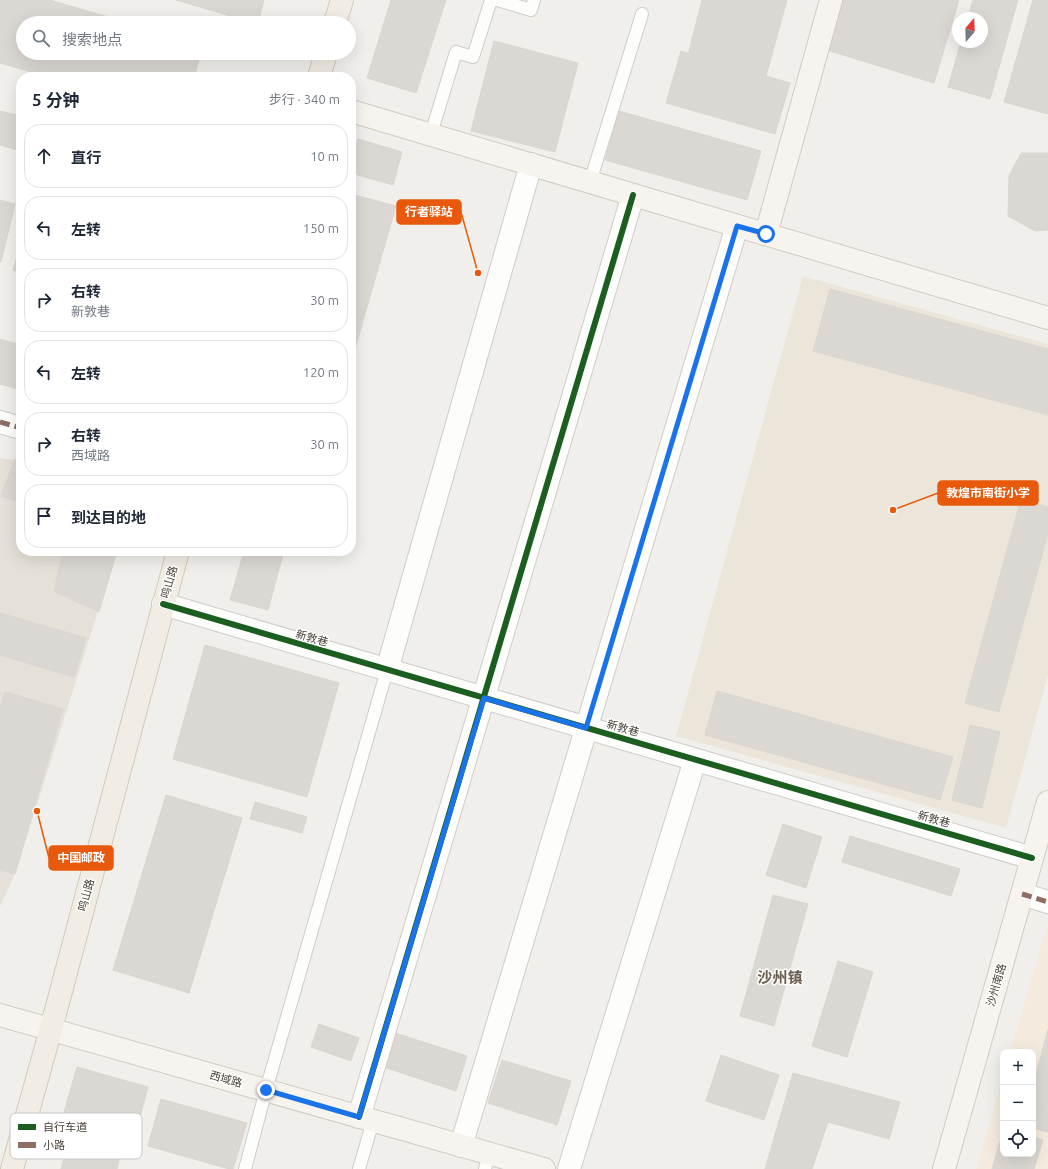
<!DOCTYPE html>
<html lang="zh">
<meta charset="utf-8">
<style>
body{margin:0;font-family:Ubuntu,"Noto Sans SC",sans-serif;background:#f6f6f7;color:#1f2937}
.controls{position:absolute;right:12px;bottom:12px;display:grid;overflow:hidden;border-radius:8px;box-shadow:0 4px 16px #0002}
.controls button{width:36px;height:36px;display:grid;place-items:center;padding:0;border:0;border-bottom:1px solid #e0e1e3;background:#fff;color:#1f2937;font:20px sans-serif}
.compass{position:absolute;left:952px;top:12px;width:36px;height:36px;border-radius:50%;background:#fff;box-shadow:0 4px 16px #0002;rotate:19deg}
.stop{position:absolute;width:12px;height:12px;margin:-9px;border:3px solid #1a73e8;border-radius:50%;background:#fff}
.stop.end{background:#1a73e8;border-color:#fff;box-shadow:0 1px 4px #0008}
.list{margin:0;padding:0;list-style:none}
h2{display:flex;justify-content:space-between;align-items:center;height:52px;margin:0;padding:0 16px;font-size:17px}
h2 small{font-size:13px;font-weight:400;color:#747a83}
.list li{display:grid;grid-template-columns:26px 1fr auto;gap:12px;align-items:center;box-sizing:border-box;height:64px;margin:0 8px 8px;padding:0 8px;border:1px solid #e0e1e3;border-radius:16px}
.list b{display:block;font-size:15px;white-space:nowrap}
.list p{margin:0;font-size:13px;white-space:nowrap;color:#747a83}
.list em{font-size:13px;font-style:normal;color:#747a83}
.icon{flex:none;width:22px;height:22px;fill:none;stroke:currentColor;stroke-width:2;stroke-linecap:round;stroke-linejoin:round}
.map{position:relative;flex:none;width:1048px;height:1169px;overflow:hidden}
.search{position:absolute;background:#fff;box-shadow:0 4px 16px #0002;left:16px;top:16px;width:340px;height:44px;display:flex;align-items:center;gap:10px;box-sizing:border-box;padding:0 14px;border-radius:22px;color:#747a83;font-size:15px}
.panel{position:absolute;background:#fff;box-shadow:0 4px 16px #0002;left:16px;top:72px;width:340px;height:484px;border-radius:16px}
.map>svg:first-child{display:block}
</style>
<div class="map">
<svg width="1048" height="1169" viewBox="0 0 1048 1169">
<rect width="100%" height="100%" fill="#f1efeb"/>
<path fill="#e5e0d8" d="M0,458L21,461V551H117L15,874L0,906Z"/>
<path fill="#f4eade" d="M1048,922V1169H976L1003,1076V1154H1033V1052H1010Z"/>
<path fill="#ece6da" d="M803,276L1048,344V675L1006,828L676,736Z"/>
<g fill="#dbd8d3" stroke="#d9d6d1">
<path d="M0,0H50L129,23H23V53H201L194,77H49L0,63Z"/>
<path d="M176,0H264L258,23H254Z"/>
<path d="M391,0H446L416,93L367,78Z"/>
<path d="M702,0H787L766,76L688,55Z"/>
<path d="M843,0H959L934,83L827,50Z"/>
<path d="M973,0H1018L990,99L948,87L961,42H982V18H968Z"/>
<path d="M1033,0H1048V114L1004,102Z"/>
<path d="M494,41L578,63L555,152L471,131Z"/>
<path d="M681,51L790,83L775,134L666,103Z"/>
<path d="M0,111L21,116V151L0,145Z"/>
<path d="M619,111L761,151L747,200L605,160Z"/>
<path d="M358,139L402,152L393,185L351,173V163Z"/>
<path d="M1021,153H1048V230L1035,231L1008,216L1009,176Z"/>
<path d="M351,194L396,206L351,363Z"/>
<path d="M0,200L15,204L1,262H0Z"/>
<path d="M21,244V273L13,270Z"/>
<path d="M830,289L1048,349V415L813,351Z"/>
<path d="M0,339L21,345V390L0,384Z"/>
<path d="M15,459L21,461V503L1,496Z"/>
<path d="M1021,499L1048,507V533L999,712L965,703Z"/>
<path d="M63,551H117L99,612L54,591Z"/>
<path d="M244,551H284L268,610L230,600Z"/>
<path d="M0,613L86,638L74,677L0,655Z"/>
<path d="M205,645L339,683L307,797L173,759Z"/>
<path d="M717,691L953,757L940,800L705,735Z"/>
<path d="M5,692L63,709L15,874L0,870V709Z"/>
<path d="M970,725L1000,732L982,808L952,800Z"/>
<path d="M166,795L242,818L189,993L113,970Z"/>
<path d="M255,802L307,817L302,833L250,819Z"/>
<path d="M783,824L822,837L806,888L766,875Z"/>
<path d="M850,836L960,869L951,896L842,862Z"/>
<path d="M773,895L808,904L774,1026L740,1016Z"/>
<path d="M838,961L873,972L847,1057L812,1046Z"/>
<path d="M319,1024L359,1038L351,1061L311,1047Z"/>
<path d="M1048,1029V1106L1033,1101V1086Z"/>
<path d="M395,1033L467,1056L456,1091L384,1067Z"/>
<path d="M721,1055L779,1075L764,1120L706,1101Z"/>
<path d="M502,1060L571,1081L557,1125L488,1103Z"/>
<path d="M77,1067L148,1087L134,1139L62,1119Z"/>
<path d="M793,1073L900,1102L889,1139L828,1122L812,1169H765Z"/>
<path d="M161,1099L247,1123L233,1169H229L148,1146Z"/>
<path d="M1033,1101L1048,1106V1132L1033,1128Z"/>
<path d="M1003,1131V1154H1033V1137L1043,1140L1034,1169H992Z"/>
<path d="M70,1134L122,1147L117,1169H61Z"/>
</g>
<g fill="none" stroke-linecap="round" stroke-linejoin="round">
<g stroke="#cfcdc8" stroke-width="14">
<g id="lane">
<path d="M497,0L531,10L534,0"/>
<path d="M431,134L456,52L473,57L491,0"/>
<path d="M590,182L642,14"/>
<path d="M245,1169L266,1090L387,670"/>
<path d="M359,1169L373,1121"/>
<path d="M485,1169L489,1153"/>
</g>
</g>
<g stroke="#cfcdc8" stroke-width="24">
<g id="street">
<path d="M0,422L21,428"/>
<path d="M163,604L1032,858"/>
<path d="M387,670L531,164"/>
<path d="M1022,894L1048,902"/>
<path d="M359,1117L633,195"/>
<path d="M461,1146L737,226"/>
<path d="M569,1169L695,760"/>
</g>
</g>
<g stroke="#d0ccc2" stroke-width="24">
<g id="secondary">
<path d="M351,111L1048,318"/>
<path d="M766,234L831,0"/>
<path d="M0,1015L544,1169"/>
<path d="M944,1169L1048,802"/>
</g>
</g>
<g stroke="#d3cab8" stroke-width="24">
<g id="primary">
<path d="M335,23L342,0"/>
<path d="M319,77L326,53"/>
<path d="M12,1169L51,1029L178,551"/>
</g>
</g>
<use href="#lane" stroke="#fdfdfc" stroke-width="12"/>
<use href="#street" stroke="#fdfdfc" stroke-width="22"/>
<use href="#secondary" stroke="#f7f4ef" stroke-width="22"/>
<use href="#primary" stroke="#f1ece4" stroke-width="22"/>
<g stroke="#8d6e63" stroke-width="5" stroke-dasharray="10 5" stroke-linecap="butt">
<path d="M0,422L21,428"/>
<path d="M1022,894L1048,902"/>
</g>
<g stroke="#fff" stroke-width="8">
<g id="cycleway">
<path d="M163,604L1032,858"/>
<path d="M359,1117L633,195"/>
</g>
</g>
<use href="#cycleway" stroke="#1b5e20" stroke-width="6"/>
</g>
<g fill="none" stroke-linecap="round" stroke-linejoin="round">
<path stroke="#1a73e8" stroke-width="5" d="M266,1090L359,1117L484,698L586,728L737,226L766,234"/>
</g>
<g text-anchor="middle" stroke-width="3" stroke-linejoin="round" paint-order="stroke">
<g font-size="11" fill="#474036" stroke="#fff">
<text transform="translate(169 582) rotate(-74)" y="4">鸣山路</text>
<text transform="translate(312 638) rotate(16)" y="4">新敦巷</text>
<text transform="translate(623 728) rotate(16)" y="4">新敦巷</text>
<text transform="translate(934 819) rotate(16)" y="4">新敦巷</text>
<text transform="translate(86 895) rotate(-75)" y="4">鸣山路</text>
<text transform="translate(996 985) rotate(-74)" y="4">沙州南路</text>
<text transform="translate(226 1079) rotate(16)" y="4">西域路</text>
</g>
<g font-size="15" font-weight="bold" fill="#6a5d4d" stroke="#fff">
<text x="780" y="983">沙州镇</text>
</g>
</g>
<rect x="10" y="1113" width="132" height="46" rx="6" fill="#fff" stroke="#c8c6c3" stroke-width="1"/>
<rect x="18" y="1124" width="18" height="6" fill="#1b5e20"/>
<rect x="18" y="1142" width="18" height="6" fill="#8d6e63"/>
<g font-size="11" fill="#474036">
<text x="43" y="1131">自行车道</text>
<text x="43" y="1149">小路</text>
</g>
<path fill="none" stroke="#e8590c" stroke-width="1.5" d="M478 273L461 212M893 510L938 493M37 811L49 858"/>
<g fill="#e8590c" stroke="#fff" stroke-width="1.5">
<circle cx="478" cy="273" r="4"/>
<circle cx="893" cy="510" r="4"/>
<circle cx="37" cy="811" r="4"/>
</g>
<g fill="#e8590c" stroke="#e8590c" stroke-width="1.5">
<rect x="397" y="200" width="64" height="24" rx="4"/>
<rect x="938" y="481" width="100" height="24" rx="4"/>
<rect x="49" y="846" width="64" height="24" rx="4"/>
</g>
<g font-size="12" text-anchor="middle" font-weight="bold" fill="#fff">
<text x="429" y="216">行者驿站</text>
<text x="988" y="497">敦煌市南街小学</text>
<text x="81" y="862">中国邮政</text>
</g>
</svg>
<div class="controls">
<button>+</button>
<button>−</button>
<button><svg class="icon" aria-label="locate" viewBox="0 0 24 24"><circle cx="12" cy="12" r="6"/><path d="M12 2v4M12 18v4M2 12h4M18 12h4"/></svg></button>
</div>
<svg class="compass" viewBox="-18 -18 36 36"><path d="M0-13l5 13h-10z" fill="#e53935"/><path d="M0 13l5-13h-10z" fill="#747a83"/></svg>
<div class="stop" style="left:766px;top:234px"></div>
<div class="stop end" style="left:266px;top:1090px"></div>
<div class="search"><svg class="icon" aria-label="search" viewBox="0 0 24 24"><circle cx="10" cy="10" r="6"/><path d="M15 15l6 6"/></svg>搜索地点</div>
<section class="panel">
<h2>5 分钟<small>步行 · 340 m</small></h2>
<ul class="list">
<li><svg class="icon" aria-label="ahead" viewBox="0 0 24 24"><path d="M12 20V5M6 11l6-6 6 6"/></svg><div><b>直行</b></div><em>10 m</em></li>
<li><svg class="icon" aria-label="left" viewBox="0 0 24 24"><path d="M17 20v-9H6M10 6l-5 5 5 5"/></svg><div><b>左转</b></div><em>150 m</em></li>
<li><svg class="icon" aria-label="right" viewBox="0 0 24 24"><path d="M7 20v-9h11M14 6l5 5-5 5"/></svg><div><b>右转</b><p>新敦巷</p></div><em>30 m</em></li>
<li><svg class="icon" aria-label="left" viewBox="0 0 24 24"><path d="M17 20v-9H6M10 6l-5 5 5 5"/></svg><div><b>左转</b></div><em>120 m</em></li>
<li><svg class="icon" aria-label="right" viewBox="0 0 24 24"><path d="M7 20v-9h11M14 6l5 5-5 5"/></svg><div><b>右转</b><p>西域路</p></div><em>30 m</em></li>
<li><svg class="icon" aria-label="arrive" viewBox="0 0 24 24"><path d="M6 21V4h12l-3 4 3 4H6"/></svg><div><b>到达目的地</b></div></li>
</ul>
</section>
</div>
